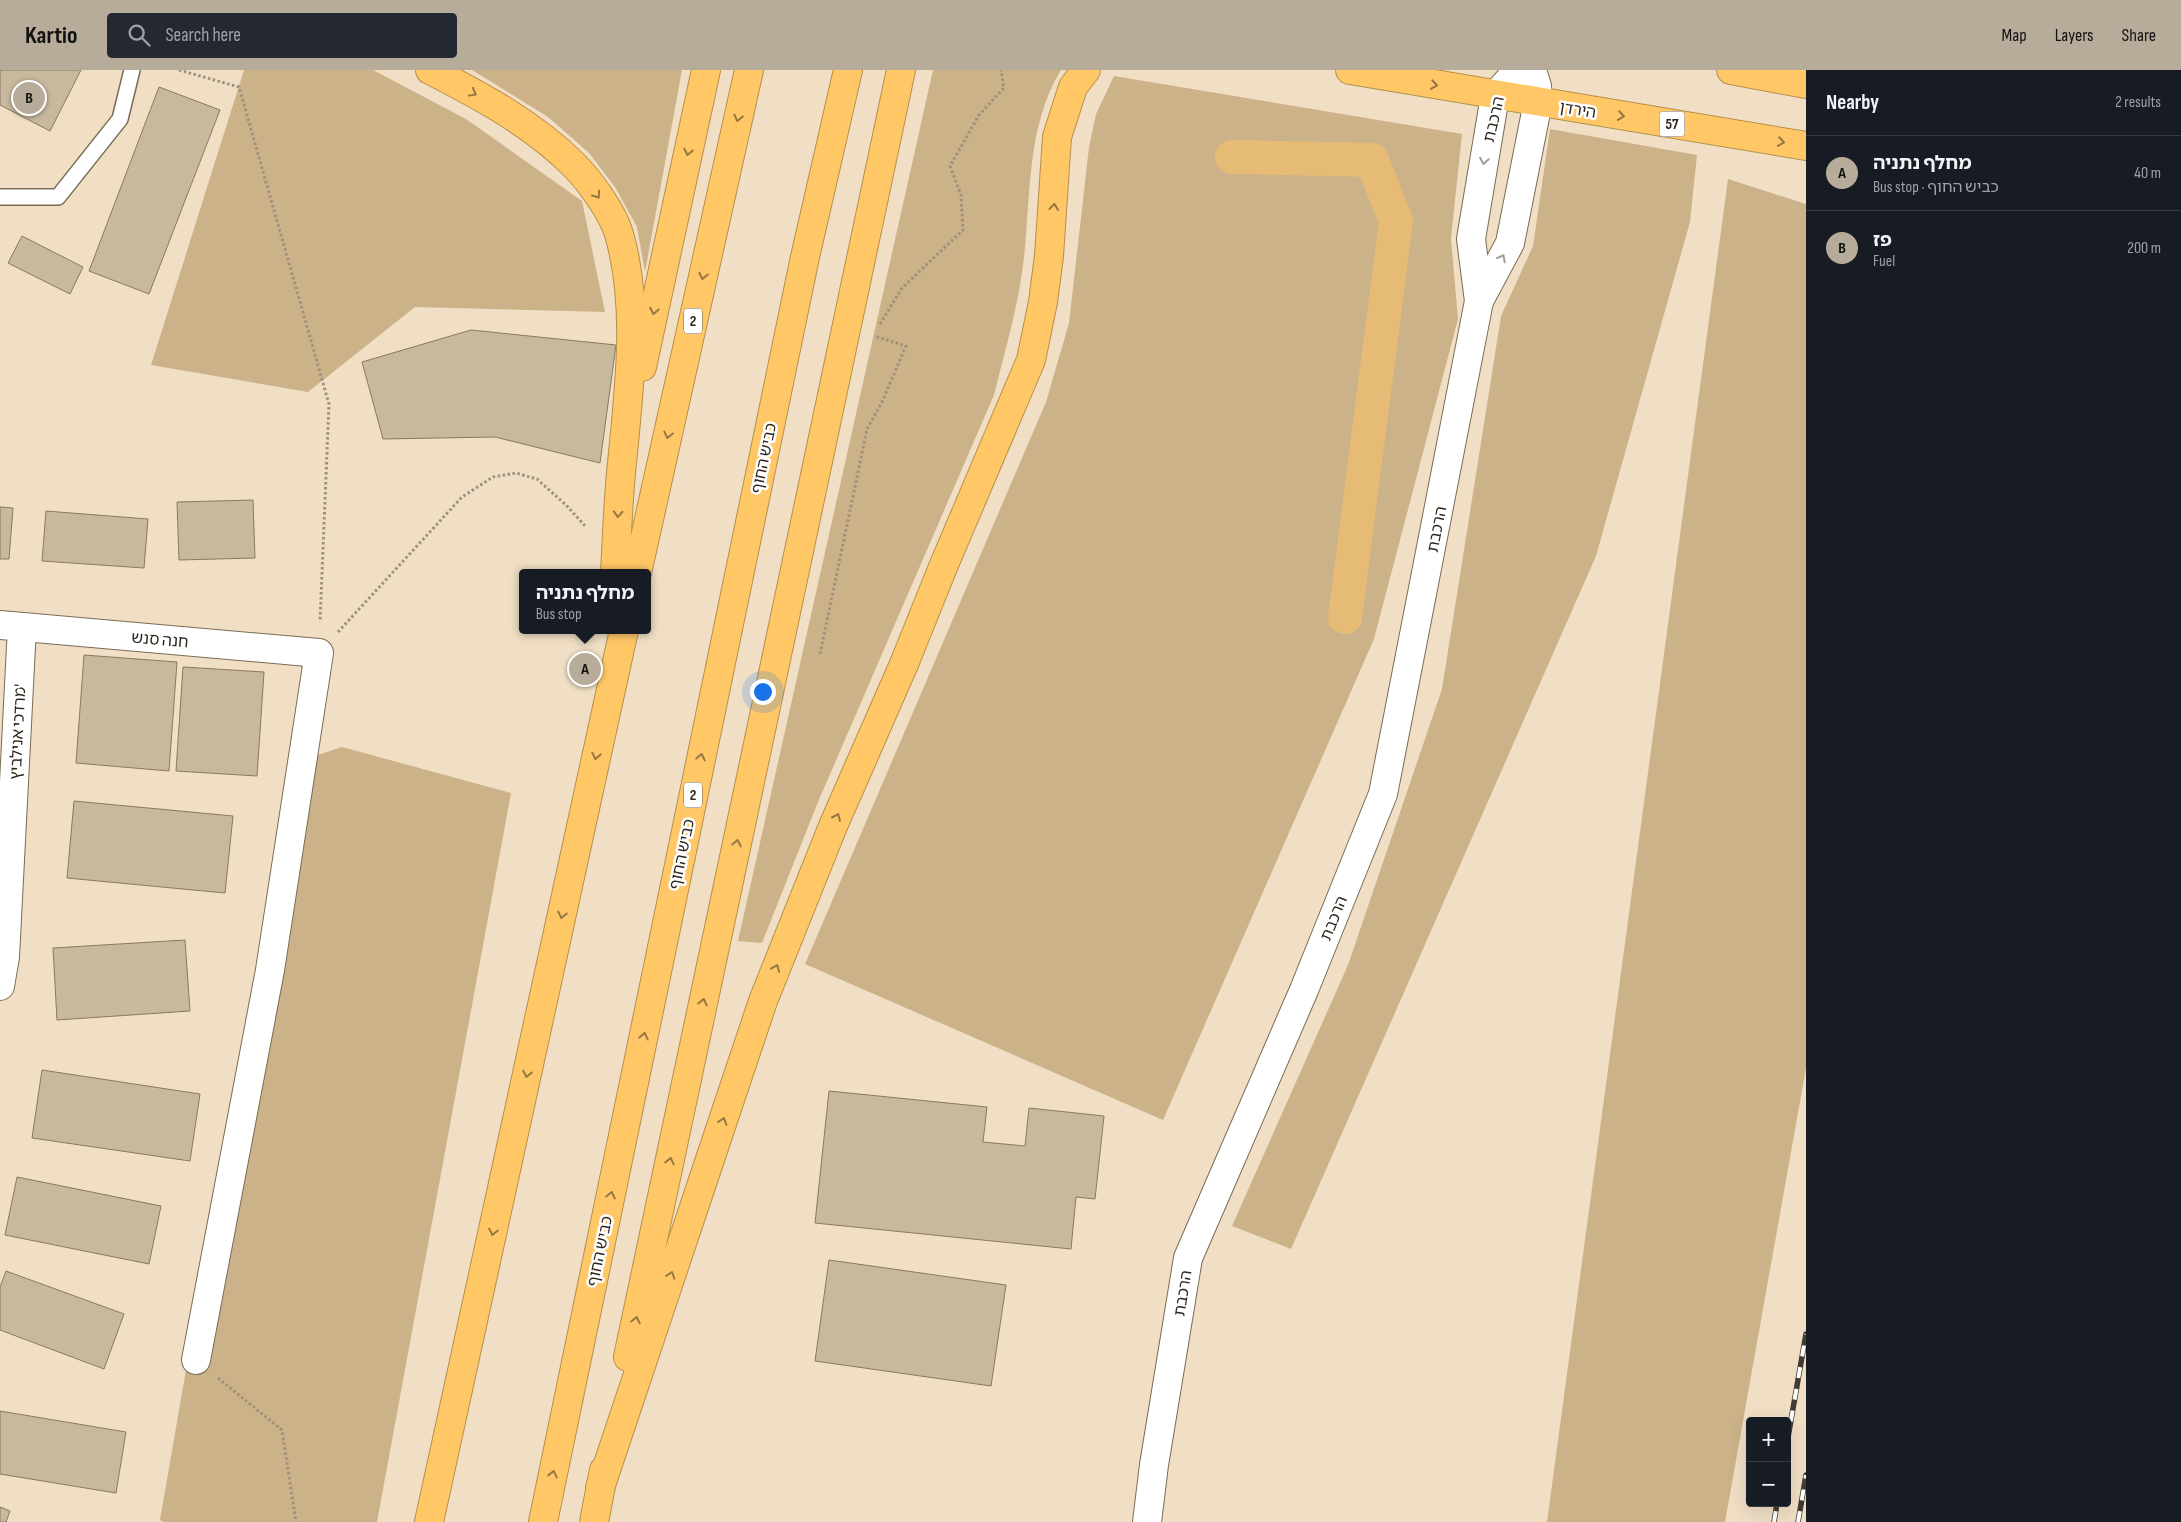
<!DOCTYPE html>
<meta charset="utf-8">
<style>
body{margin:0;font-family:"Sofia Sans Condensed","Noto Sans Hebrew",sans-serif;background:#242831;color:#f1f3f6}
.controls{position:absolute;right:15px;bottom:15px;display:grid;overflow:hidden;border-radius:5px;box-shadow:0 5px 20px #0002}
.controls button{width:45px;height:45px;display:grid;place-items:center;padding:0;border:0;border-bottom:1px solid #363941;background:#171b24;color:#f1f3f6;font:25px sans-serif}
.you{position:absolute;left:762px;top:621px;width:18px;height:18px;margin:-12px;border:4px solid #fff;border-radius:50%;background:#1a73e8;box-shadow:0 0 0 8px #1a73e833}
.badge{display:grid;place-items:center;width:32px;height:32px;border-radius:50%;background:#b7ac99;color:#111;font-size:16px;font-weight:700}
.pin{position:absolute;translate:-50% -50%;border:2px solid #fff;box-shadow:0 1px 5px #0006}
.popup{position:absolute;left:519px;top:499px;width:132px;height:65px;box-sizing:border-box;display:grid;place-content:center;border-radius:5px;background:#171b24;filter:drop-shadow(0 1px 4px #0005);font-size:16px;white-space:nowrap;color:#9ea1a6}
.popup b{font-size:19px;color:#f1f3f6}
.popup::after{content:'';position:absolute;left:50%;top:100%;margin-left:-10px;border:10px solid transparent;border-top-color:#171b24}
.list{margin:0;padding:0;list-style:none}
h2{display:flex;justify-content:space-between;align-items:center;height:65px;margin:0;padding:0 20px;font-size:21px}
h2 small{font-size:16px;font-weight:400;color:#9ea1a6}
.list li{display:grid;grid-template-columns:32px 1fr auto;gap:15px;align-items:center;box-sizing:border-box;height:75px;padding:0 20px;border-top:1px solid #363941}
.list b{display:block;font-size:19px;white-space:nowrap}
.list p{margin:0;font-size:16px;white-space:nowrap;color:#9ea1a6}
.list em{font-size:16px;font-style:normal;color:#9ea1a6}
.icon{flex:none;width:28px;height:28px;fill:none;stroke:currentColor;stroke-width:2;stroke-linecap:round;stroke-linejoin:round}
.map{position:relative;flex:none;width:1806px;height:1452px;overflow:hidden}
header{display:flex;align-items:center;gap:30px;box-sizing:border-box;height:70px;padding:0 25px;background:#b7ac99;color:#111}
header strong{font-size:24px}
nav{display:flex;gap:28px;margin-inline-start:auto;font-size:18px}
.search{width:350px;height:45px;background:#242831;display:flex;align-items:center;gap:12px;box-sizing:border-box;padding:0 18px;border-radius:5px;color:#9ea1a6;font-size:19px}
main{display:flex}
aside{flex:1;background:#171b24}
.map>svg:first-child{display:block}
</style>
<header>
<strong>Kartio</strong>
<div class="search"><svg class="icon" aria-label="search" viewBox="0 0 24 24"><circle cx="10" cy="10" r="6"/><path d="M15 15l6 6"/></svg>Search here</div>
<nav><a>Map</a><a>Layers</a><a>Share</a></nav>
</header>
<main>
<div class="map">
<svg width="1806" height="1452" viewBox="0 0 1806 1452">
<rect width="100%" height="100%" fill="#f0dfc5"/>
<g fill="#ccb289">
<path d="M244,0H373L466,49L582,131L605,242L415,237L308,322L151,295Z"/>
<path d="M472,0H682L645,202L637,157L615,117L589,83L548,47Z"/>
<path d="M933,0H1061C1024,60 1032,135 1022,203C1016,244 1004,284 994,325L818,732L762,873L738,871Z"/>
<path d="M1114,6L1462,64L1451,168L1458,249L1374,569L1163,1050L805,894L1046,332L1069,253L1089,77L1096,44Z"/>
<path d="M1550,59L1697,85L1690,152L1596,486L1291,1179L1232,1156L1348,895L1442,619L1501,246L1533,176Z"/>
<path d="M1728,109L1806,134V998L1725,1452H1547Z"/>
<path d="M342,677L511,723L377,1452H164L160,1450L291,694Z"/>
</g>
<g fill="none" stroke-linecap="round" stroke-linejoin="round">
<path stroke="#e5bb75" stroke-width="34" d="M1232,87L1372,90L1396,151L1345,547"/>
</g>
<g fill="#c8b89e" stroke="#887960">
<path d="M0,0H81L50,61L0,35Z"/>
<path d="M159,17L220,40L149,224L89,201Z"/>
<path d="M22,166L83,197L70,224L8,193Z"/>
<path d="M471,260L616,275L600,393L495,367L383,369L362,292Z"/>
<path d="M253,430L255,488L179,490L177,432Z"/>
<path d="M0,437L13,438L9,489H0Z"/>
<path d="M46,441L148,449L144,498L42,491Z"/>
<path d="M84,585L177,592L169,701L76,693Z"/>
<path d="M183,597L264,602L257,706L176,701Z"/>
<path d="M74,731L233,746L225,823L67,808Z"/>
<path d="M185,870L190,941L57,950L53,878Z"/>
<path d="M42,1000L200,1024L190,1091L32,1068Z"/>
<path d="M829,1021L987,1037L983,1072L1025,1076L1029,1038L1104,1046L1095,1129L1076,1127L1071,1179L815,1153Z"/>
<path d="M17,1107L161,1136L149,1194L5,1165Z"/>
<path d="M829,1190L1006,1215L991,1316L815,1291Z"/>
<path d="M6,1201L124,1244L104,1299L0,1260V1217Z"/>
<path d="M0,1341L126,1362L116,1423L0,1404Z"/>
<path d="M0,1437L10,1441L6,1452H0Z"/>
</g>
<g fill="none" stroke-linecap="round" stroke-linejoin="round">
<g stroke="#7a6b54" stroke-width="18">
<path id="lane" d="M0,127H58L120,49L132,0"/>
</g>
<g stroke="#7a6b54" stroke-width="30">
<g id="street">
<path d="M0,555L319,583L270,900L196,1290"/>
<path d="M0,916L5,887L22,557"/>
</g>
</g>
<g stroke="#7a6b54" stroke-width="30">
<g id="secondary">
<path d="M1479,231L1471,169L1495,26L1510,9L1528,0"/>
<path d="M1147,1452L1154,1395L1188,1188L1304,920L1383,724L1479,231L1510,173L1538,32L1537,16L1532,0"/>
</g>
</g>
<g stroke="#b68f4c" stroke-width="30">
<g id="highway">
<path d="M430,0C481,26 533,54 574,95C590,111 613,143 619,164C640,237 629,320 622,393C618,430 617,466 615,503"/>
<path d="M1350,0L1806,76"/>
<path d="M1731,0L1806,14"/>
<path d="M642,297L706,0"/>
<path d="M637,503L749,0"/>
<path d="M628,1287L901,0"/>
<path d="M600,1418L763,931L833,756L904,594L943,497L1031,290L1043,232L1049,186L1057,67L1073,17L1086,0"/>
<path d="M429,1452L624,560"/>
<path d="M543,1452L805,187L848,0"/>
<path d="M594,1452L604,1400"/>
</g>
</g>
<g stroke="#9d917d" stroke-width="3" stroke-dasharray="2.5 2.5" stroke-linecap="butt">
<path d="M179,0L239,17L329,334L320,552"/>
<path d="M880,254L902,218L963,160L961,125L950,96L979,45L1004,18L1001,0"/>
<path d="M338,562L462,427L493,407L516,403L537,409L566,435L586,457"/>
<path d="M820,584L867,359L882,332L906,276L874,266"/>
<path d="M218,1308L282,1360L296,1452"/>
</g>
<use href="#lane" stroke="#fff" stroke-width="15"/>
<use href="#street" stroke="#fff" stroke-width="28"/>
<use href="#secondary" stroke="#fff" stroke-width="28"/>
<use href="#highway" stroke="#ffc766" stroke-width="28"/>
<g stroke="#423b2f" stroke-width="5.5">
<g id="rail">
<path d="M1787,1373L1806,1264"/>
<path d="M1774,1452L1777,1433"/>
<path d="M1798,1452L1806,1405"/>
</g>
</g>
<use href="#rail" stroke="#fff" stroke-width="4" stroke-dasharray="11" stroke-linecap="butt"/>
</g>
<defs><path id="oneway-chevron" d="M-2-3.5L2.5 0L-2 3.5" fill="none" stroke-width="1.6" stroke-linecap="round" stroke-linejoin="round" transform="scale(1.25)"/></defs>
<g stroke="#967742">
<use href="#oneway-chevron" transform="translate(1434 15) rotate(10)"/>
<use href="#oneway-chevron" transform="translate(473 23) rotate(29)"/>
<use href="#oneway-chevron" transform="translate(1621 46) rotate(9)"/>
<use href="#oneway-chevron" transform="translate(738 48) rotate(103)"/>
<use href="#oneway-chevron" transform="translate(1781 72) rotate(9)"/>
<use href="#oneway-chevron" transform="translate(688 82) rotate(102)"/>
<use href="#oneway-chevron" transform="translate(597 125) rotate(55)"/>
<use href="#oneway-chevron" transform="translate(1054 137) rotate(-85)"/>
<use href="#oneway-chevron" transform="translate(703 206) rotate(103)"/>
<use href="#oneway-chevron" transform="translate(654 241) rotate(102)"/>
<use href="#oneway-chevron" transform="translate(668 365) rotate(103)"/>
<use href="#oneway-chevron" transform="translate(618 444) rotate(93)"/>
<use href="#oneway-chevron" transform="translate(596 686) rotate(102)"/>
<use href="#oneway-chevron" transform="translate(701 687) rotate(-78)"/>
<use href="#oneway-chevron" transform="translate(837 747) rotate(-66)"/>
<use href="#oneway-chevron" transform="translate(737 773) rotate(-78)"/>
<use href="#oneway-chevron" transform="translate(562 845) rotate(102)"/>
<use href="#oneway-chevron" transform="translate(776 898) rotate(-68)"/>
<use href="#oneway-chevron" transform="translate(703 932) rotate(-78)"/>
<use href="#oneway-chevron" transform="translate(644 966) rotate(-78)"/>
<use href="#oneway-chevron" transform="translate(527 1004) rotate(102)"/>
<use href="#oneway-chevron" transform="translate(723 1051) rotate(-72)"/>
<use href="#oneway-chevron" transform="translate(670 1091) rotate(-78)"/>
<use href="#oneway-chevron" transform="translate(611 1125) rotate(-78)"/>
<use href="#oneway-chevron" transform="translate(493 1162) rotate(102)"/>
<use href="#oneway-chevron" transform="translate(671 1205) rotate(-72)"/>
<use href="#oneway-chevron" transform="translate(636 1250) rotate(-78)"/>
<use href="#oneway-chevron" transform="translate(553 1404) rotate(-78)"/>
</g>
<g stroke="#a09e99">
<use href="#oneway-chevron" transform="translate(1484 91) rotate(99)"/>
<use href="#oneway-chevron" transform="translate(1502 188) rotate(-62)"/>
</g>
<g text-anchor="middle" stroke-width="5" stroke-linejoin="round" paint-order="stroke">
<g fill="#fff" stroke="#6c6861" stroke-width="1">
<rect x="1659.5" y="41.5" width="25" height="25" rx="4"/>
<rect x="684" y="238.5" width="18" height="25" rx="4"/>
<rect x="684" y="712.5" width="18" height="25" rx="4"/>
</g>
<g font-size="15" font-weight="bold" fill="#2d271d">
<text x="1672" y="59">57</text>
<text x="693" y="256">2</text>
<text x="693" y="730">2</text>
</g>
<g font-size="16" fill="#2d271d" stroke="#fff">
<text transform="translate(1578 39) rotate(9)" y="6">הירדן</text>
<text transform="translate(1493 49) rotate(-77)" y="6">הרכבת</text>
<text transform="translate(763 388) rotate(-78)" y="6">כביש החוף</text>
<text transform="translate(1436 459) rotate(-79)" y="6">הרכבת</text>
<text transform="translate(160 569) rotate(5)" y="6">חנה סנש</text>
<text transform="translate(17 662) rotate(-87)" y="6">מרדכי אנילביץ'</text>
<text transform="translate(681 784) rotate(-78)" y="6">כביש החוף</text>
<text transform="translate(1333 848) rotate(-68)" y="6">הרכבת</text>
<text transform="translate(599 1181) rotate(-78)" y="6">כביש החוף</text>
<text transform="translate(1182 1223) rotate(-81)" y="6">הרכבת</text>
</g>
</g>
</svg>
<div class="controls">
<button>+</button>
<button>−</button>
</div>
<div class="you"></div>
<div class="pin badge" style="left:585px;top:599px">A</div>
<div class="popup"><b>מחלף נתניה</b>Bus stop</div>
<div class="pin badge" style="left:29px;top:28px">B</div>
</div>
<aside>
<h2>Nearby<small>2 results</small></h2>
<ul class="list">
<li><span class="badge">A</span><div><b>מחלף נתניה</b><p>Bus stop · כביש החוף</p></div><em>40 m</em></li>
<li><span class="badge">B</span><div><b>פז</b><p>Fuel</p></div><em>200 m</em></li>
</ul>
</aside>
</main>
